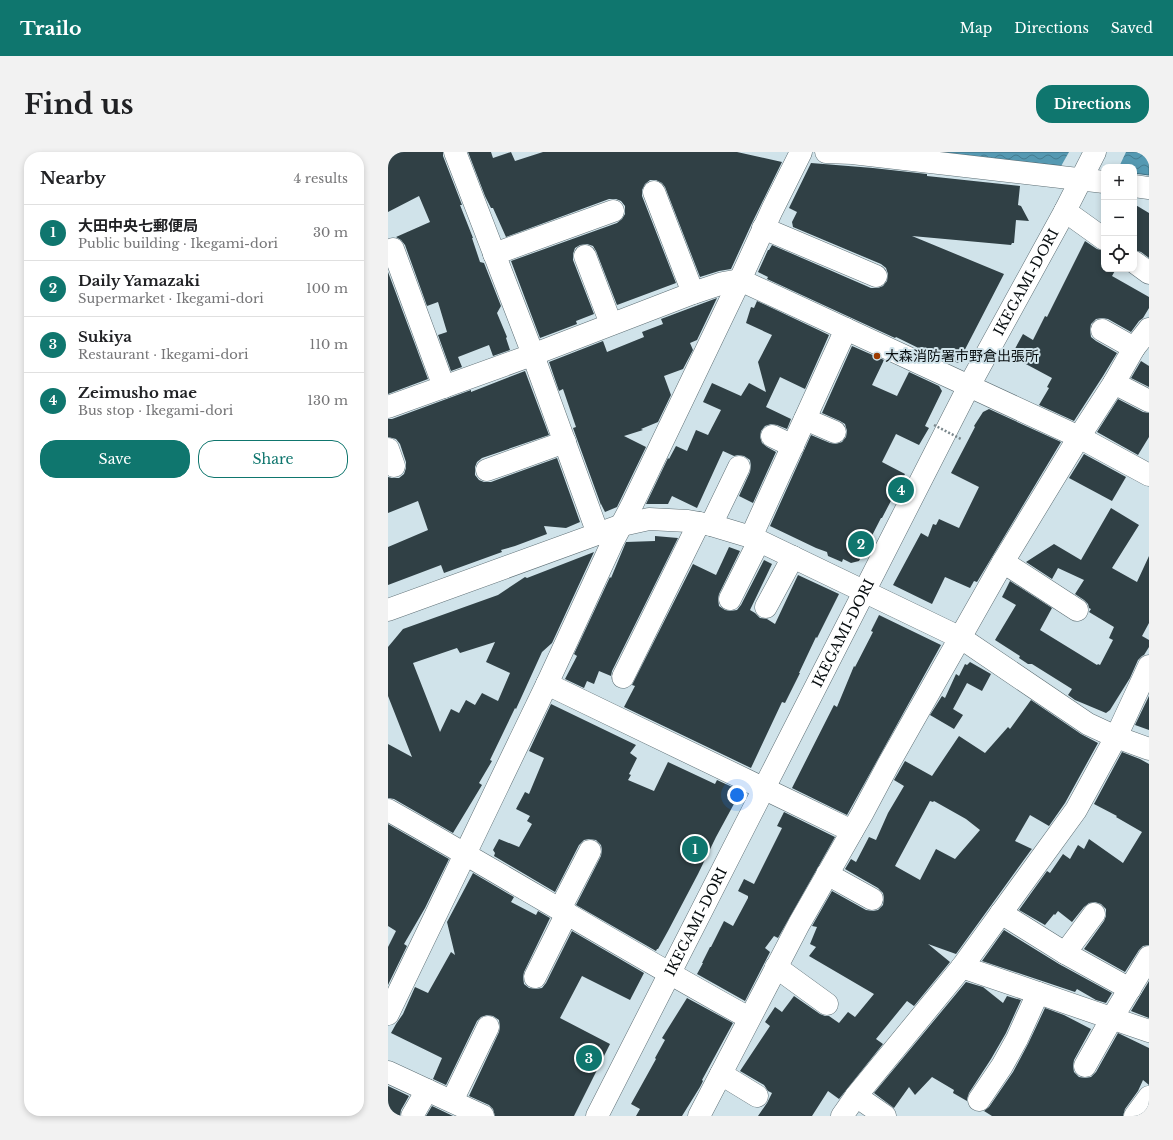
<!DOCTYPE html>
<meta charset="utf-8">
<style>
body{margin:0;font-family:"Libre Baskerville","Noto Sans JP",serif;background:#f2f2f2;color:#202124}
.controls{position:absolute;right:12px;top:12px;display:grid;overflow:hidden;border-radius:8px;box-shadow:0 2px 6px #0003}
.controls button{width:36px;height:36px;display:grid;place-items:center;padding:0;border:0;border-bottom:1px solid #e0e0e0;background:#fff;color:#202124;font:20px sans-serif}
.you{position:absolute;left:349px;top:643px;width:14px;height:14px;margin:-10px;border:3px solid #fff;border-radius:50%;background:#1a73e8;box-shadow:0 0 0 6px #1a73e833}
.badge{display:grid;place-items:center;width:26px;height:26px;border-radius:50%;background:#0f766e;color:#fff;font-size:13px;font-weight:700}
.pin{position:absolute;translate:-50% -50%;border:2px solid #fff;box-shadow:0 1px 4px #0006}
.list{margin:0;padding:0;list-style:none}
h2{display:flex;justify-content:space-between;align-items:center;height:52px;margin:0;padding:0 16px;font-size:17px}
h2 small{font-size:13px;font-weight:400;color:#757577}
.list li{display:grid;grid-template-columns:26px 1fr auto;gap:12px;align-items:center;box-sizing:border-box;height:56px;padding:0 16px;border-top:1px solid #e0e0e0}
.list b{display:block;font-size:15px;white-space:nowrap}
.list p{margin:0;font-size:13px;white-space:nowrap;color:#757577}
.list em{font-size:13px;font-style:normal;color:#757577}
.actions{display:flex;gap:8px;padding:12px 16px}
.actions a{flex:1;padding:9px 0;border:1px solid #0f766e;border-radius:16px;text-align:center;font-size:14px;color:#0f766e}
.actions .main{background:#0f766e;color:#fff}
.icon{flex:none;width:22px;height:22px;fill:none;stroke:currentColor;stroke-width:2;stroke-linecap:round;stroke-linejoin:round}
.map{position:relative;flex:none;width:761px;height:964px;overflow:hidden;border-radius:16px}
header{display:flex;align-items:center;gap:24px;box-sizing:border-box;height:56px;padding:0 20px;background:#0f766e;color:#fff}
header strong{font-size:19px}
nav{display:flex;gap:22px;margin-inline-start:auto;font-size:14px}
.intro{display:flex;align-items:center;justify-content:space-between;box-sizing:border-box;height:96px;padding:0 24px}
h1{margin:0;font-size:28px}
.button{padding:10px 18px;border-radius:16px;background:#0f766e;color:#fff;font-size:14px;font-weight:700}
main{display:flex;gap:24px;padding:0 24px}
aside{flex:1;background:#fff;border-radius:16px;box-shadow:0 2px 6px #0003}
.map>svg:first-child{display:block}
</style>
<header>
<strong>Trailo</strong>
<nav><a>Map</a><a>Directions</a><a>Saved</a></nav>
</header>
<div class="intro"><h1>Find us</h1><a class="button">Directions</a></div>
<main>
<aside>
<h2>Nearby<small>4 results</small></h2>
<ul class="list">
<li><span class="badge">1</span><div><b>大田中央七郵便局</b><p>Public building · Ikegami-dori</p></div><em>30 m</em></li>
<li><span class="badge">2</span><div><b>Daily Yamazaki</b><p>Supermarket · Ikegami-dori</p></div><em>100 m</em></li>
<li><span class="badge">3</span><div><b>Sukiya</b><p>Restaurant · Ikegami-dori</p></div><em>110 m</em></li>
<li><span class="badge">4</span><div><b>Zeimusho mae</b><p>Bus stop · Ikegami-dori</p></div><em>130 m</em></li>
</ul>
<div class="actions"><a class="main">Save</a><a>Share</a></div>
</aside>
<div class="map">
<svg width="761" height="964" viewBox="0 0 761 964">
<defs>
<pattern id="water-waves" width="16" height="10" patternUnits="userSpaceOnUse"><rect width="16" height="10" fill="#5599b2"/><path d="M0 5q4-4 8 0t8 0" fill="none" stroke="#447b8f"/></pattern>
</defs>
<rect width="100%" height="100%" fill="#d0e3ea"/>
<path fill="url(#water-waves)" stroke="#3e6f81" d="M536,0H761V23L746,21V15H716V18Z"/>
<path fill="#d0e3ea" d="M681,0H738L731,15H716V20L672,16Z"/>
<g fill="#304045" fill-rule="evenodd">
<path d="M0,0H55V4L74,53H72L85,86H84L92,110L96,111L113,154L109,161L119,185L118,186L122,198L105,204L101,193L70,205L74,215L63,219L50,183L59,180L50,150L39,154L17,93L13,88L8,85L42,70L31,44L0,60Z"/>
<path d="M80,0H103L105,6L123,0L127,9L155,0H349L394,10L364,71L343,117L331,119L312,125L277,35L274,31L268,28H262L257,32L254,38V44L288,131L229,153L208,99L205,94L199,92L192,93L187,96L185,102V108L206,162L188,169L189,172L152,186L123,109L229,71L234,67L237,62V54L233,49L228,47H221L118,85L105,56H103L97,44Z"/>
<path d="M423,11L485,16L539,22V24L632,34L630,53L633,54L641,69L628,68L626,91H624L623,93L524,84L616,122L570,211L561,207L559,210L508,185L507,186L379,127L380,125L370,120L380,98H381L384,93L483,136H490L495,134L499,129L500,122L498,116L493,112L405,75L404,70L409,60L401,56Z"/>
<path d="M746,52L761,61V106L753,100L746,98Z"/>
<path d="M697,89L709,97L716,99V117H728L724,124L761,145V156L755,166L751,169L743,180L720,167L714,166L708,167L703,172L702,178L703,185L708,189L729,201L715,224L686,269L651,253L661,236L659,235L664,226L623,204L635,182L645,188L657,164L659,165Z"/>
<path d="M0,120L40,227L0,242Z"/>
<path d="M329,146L309,188L302,191L305,198L295,217L276,224L283,243L270,270L253,277L255,278L236,284L258,295L229,355L217,360L213,352V353L185,276L188,275L175,237L171,239L161,210L215,189L219,200L256,185L254,180L275,172L273,167Z"/>
<path d="M369,149L441,183L417,237L392,225L378,255L403,267L399,277L389,273L383,272L377,274L373,279L372,285L374,291L379,295L388,300L365,351L351,344L362,320L363,314L362,308L356,304L350,303L346,304L335,299L309,356L284,344L280,352H258L280,306L281,307L288,294L299,299L308,278L320,283L333,258L315,250L324,231L353,244L361,231L378,240L370,210L384,183L358,171L363,155L366,156Z"/>
<path d="M464,194L496,208L484,233L509,244L521,220L551,234L554,239L537,274L541,276L531,293L508,282L494,310L517,322L494,366H493L471,409L463,411L455,407L454,410L440,404L439,400L428,396L382,374L423,283L442,291L448,292L454,290L458,285L459,279L457,272L452,269L434,261Z"/>
<path d="M753,209L761,214V235L743,226Z"/>
<path d="M137,219L161,283L94,306L89,310L87,315V323L91,328L96,330H103L169,306L192,370L178,376L156,374L159,382L127,394L113,398L114,400L56,421L53,413L0,433V395L40,378L30,349L0,361V325L4,326H11L16,322L18,316V310L12,292L8,287L0,285V267H4L83,238V240Z"/>
<path d="M730,247L755,260L761,261V285L750,303L709,280Z"/>
<path d="M601,257L673,290L589,430L586,429L582,436L557,425L544,452L505,433L533,381L540,385L545,372L548,373L551,367L571,376L591,335L563,321L587,275L586,274L595,260Z"/>
<path d="M696,302L738,325L724,349L681,326Z"/>
<path d="M723,356L751,373L724,416L749,430L761,404V471L754,484L761,488V495L756,503L754,504L750,508L742,526L722,558L718,561L687,548L680,543L684,537L644,512H640L631,506L632,504L607,488L628,453L614,445L622,429L664,456L652,478L709,513L710,512L712,513L725,488L721,486L726,475L701,460L703,457L701,456L700,452L696,448L687,442L696,428L670,416L664,427L638,410L666,392L693,408Z"/>
<path d="M267,384L290,386L224,519L223,524L211,519L206,532L199,529L196,536L177,527L189,504L186,502L222,425L223,426L238,390L267,389Z"/>
<path d="M341,395L352,399L331,442L330,447L331,454L337,458L342,459L349,458L353,453L376,408L384,412L362,458L367,461L372,466L379,467L387,472L410,423L451,442L429,486L428,485L411,521H412L397,551L394,550L363,616L236,555L247,534L244,533L305,412L328,423Z"/>
<path d="M206,400L164,491L154,500L128,557L127,556L102,608L104,609L91,631L94,633L65,681L6,647L0,646V592L24,605L0,544V495L15,477L110,443L137,425L139,426ZM107,490L98,510L122,521L110,549L94,541L87,553L78,548L71,561L63,557L52,580L25,511L69,496L72,501Z"/>
<path d="M491,463L553,493L459,663L404,636L446,553L449,555L466,514L467,515L485,480L483,479Z"/>
<path d="M582,510L603,522L594,539L579,531L565,557L575,563L566,577L542,563L554,544L557,546L568,522L571,524L577,512L579,513Z"/>
<path d="M761,544V578L747,573Z"/>
<path d="M643,548L693,582L710,591L677,651L661,674L642,663L627,689L644,697L643,698L568,802L540,792L562,810L526,854L519,849L488,887L495,892L451,947L440,939L424,964H370L379,951L384,941L380,939L376,933L352,919L382,874L377,870L387,855L394,860L406,844L432,862L437,864H441L451,871L460,860L467,865L486,842L421,804L428,795L422,792L429,775L424,774L444,739L478,758L485,759L490,758L495,753L496,746L495,741L490,736L457,717L463,707L468,710L481,685L488,688L500,661L516,634L506,628L517,609L544,624L571,584L597,601L620,575L622,577ZM542,649L545,650L546,649L578,667L592,678L567,707L548,697L532,728L507,714Z"/>
<path d="M163,552L248,593L242,601L249,606L241,622L243,623L240,628L266,639L280,610L327,632L329,628L353,639L328,685L310,722L280,779L270,797H269L268,799L188,753L213,704L214,698L213,693L208,688L201,687L196,688L191,693L167,740L106,704L107,701L105,698L111,687L131,695L144,672L139,669L142,664L128,657L137,640L141,642L156,606L141,599Z"/>
<path d="M734,600L752,607L761,612V793L755,794L751,798L737,820L696,797L716,769L718,764V757L713,752L707,750L701,751L696,755L684,770L670,759L667,763L666,762L657,773L631,758L659,719L662,721L675,702L682,707L690,693L696,697L701,687L735,711L754,680L728,665L729,664L706,652Z"/>
<path d="M396,660L447,685L390,786L386,784L377,796L382,800L357,849L309,822L315,811H314L322,795H323L336,769L345,774L360,746V744L350,739L356,727L366,732L394,676L389,674Z"/>
<path d="M0,672L61,707L37,756L16,792L19,794L0,833V795L8,779L0,774Z"/>
<path d="M85,721L126,745L123,750L148,763L150,759L162,766L136,820L135,825L136,832L141,836L148,837L154,836L158,831L184,779L256,821L242,848L194,824L172,866L222,892L186,964H107L105,957L101,953L81,944L111,880L112,875L111,868L105,864L99,863L93,865L89,869L58,933L45,927L54,906L3,881L8,872L15,862L27,835L40,841L63,800L67,803L59,770Z"/>
<path d="M616,778L671,812L724,841L718,851L708,848L689,837L687,840L594,809Z"/>
<path d="M761,829V866L743,859Z"/>
<path d="M578,830L595,835L615,851L619,844L633,848L618,881L603,907L581,941L579,947V949L565,941L566,938L544,925L527,943L521,935L506,956L486,941Z"/>
<path d="M299,846L345,871L314,928L315,929L312,935L294,964H248L252,957L243,952L268,907L267,906L277,888L274,886Z"/>
<path d="M657,856L676,863L703,877L686,908L685,914L686,920L691,925L697,926L703,925L708,920L730,881L761,896V933L755,928L750,939L737,957L735,964H604L596,959L601,955L625,920L640,892Z"/>
<path d="M0,934L21,944L13,958L12,964H0Z"/>
<path d="M44,954L65,964H38Z"/>
</g>
<g fill="none" stroke-linecap="round" stroke-linejoin="round">
<g stroke="#5e6f75" stroke-width="23">
<g id="minor">
<path d="M67,0L141,192L210,382"/>
<path d="M438,0L464,1L716,30"/>
<path d="M746,34L761,36"/>
<path d="M266,40L305,141"/>
<path d="M677,59L716,87"/>
<path d="M375,76L488,124"/>
<path d="M5,97L56,235"/>
<path d="M106,102L225,59"/>
<path d="M197,104L223,172"/>
<path d="M746,110L761,121"/>
<path d="M714,178L746,196"/>
<path d="M726,231L761,249"/>
<path d="M0,255L144,203L305,141L335,131L352,128L691,285L761,323"/>
<path d="M417,267L447,280"/>
<path d="M384,284L405,294"/>
<path d="M0,297L6,314"/>
<path d="M99,318L177,290"/>
<path d="M323,373L351,315"/>
<path d="M363,385L458,177"/>
<path d="M615,410L689,458"/>
<path d="M342,447L371,389"/>
<path d="M378,455L405,405"/>
<path d="M0,458L234,373L261,367L300,369L323,373L363,385L573,486L700,572L728,585L761,597"/>
<path d="M235,525L311,371"/>
<path d="M159,532L464,679"/>
<path d="M0,658C121,726 239,799 361,866"/>
<path d="M439,722L484,747"/>
<path d="M172,757L202,699"/>
<path d="M613,761L677,801L742,837"/>
<path d="M677,801L706,762"/>
<path d="M388,815L439,852"/>
<path d="M574,815L761,879"/>
<path d="M147,825L179,761"/>
<path d="M0,862L159,532L226,387L243,355L352,128L384,58L413,0"/>
<path d="M697,914L724,866L761,805"/>
<path d="M0,920L95,964"/>
<path d="M333,922L369,944"/>
<path d="M468,944L497,964"/>
<path d="M591,948L614,914L629,887L650,841"/>
<path d="M64,949L100,875"/>
<path d="M24,964L39,938"/>
<path d="M311,964L411,772L474,662L500,613L615,410L691,285L726,231L746,196L761,177"/>
<path d="M454,964L468,944L574,815L688,658L728,585L761,514"/>
<path d="M747,964L761,945"/>
</g>
</g>
<g stroke="#5e6f75" stroke-width="23">
<g id="major">
<path id="s1" d="M209,964L581,234L677,59L707,0"/>
</g>
</g>
<use href="#minor" stroke="#fff" stroke-width="22"/>
<use href="#major" stroke="#fff" stroke-width="22"/>
<path stroke="#7a878c" stroke-width="2.5" stroke-dasharray="2 2" stroke-linecap="butt" d="M546,273L573,287"/>
</g>
<circle fill="#9e3b00" stroke="#d0e3ea" stroke-width="1.5" cx="489" cy="204" r="4"/>
<g text-anchor="middle" stroke-width="4" stroke-linejoin="round" paint-order="stroke">
<g font-size="14" fill="#080e10" stroke="#d0e3ea">
<text dy="5" stroke="none"><textPath href="#s1" startOffset="938">IKEGAMI-DORI</textPath></text>
<text dy="5" stroke="none"><textPath href="#s1" startOffset="542">IKEGAMI-DORI</textPath></text>
<text dy="5" stroke="none"><textPath href="#s1" startOffset="218">IKEGAMI-DORI</textPath></text>
</g>
<g font-size="14" fill="#080e10" stroke="#d0e3ea" text-anchor="start">
<text x="497" y="209">大森消防署市野倉出張所</text>
</g>
</g>
</svg>
<div class="controls">
<button>+</button>
<button>−</button>
<button><svg class="icon" aria-label="locate" viewBox="0 0 24 24"><circle cx="12" cy="12" r="6"/><path d="M12 2v4M12 18v4M2 12h4M18 12h4"/></svg></button>
</div>
<div class="you"></div>
<div class="pin badge" style="left:307px;top:697px">1</div>
<div class="pin badge" style="left:473px;top:392px">2</div>
<div class="pin badge" style="left:201px;top:906px">3</div>
<div class="pin badge" style="left:513px;top:338px">4</div>
</div>
</main>
